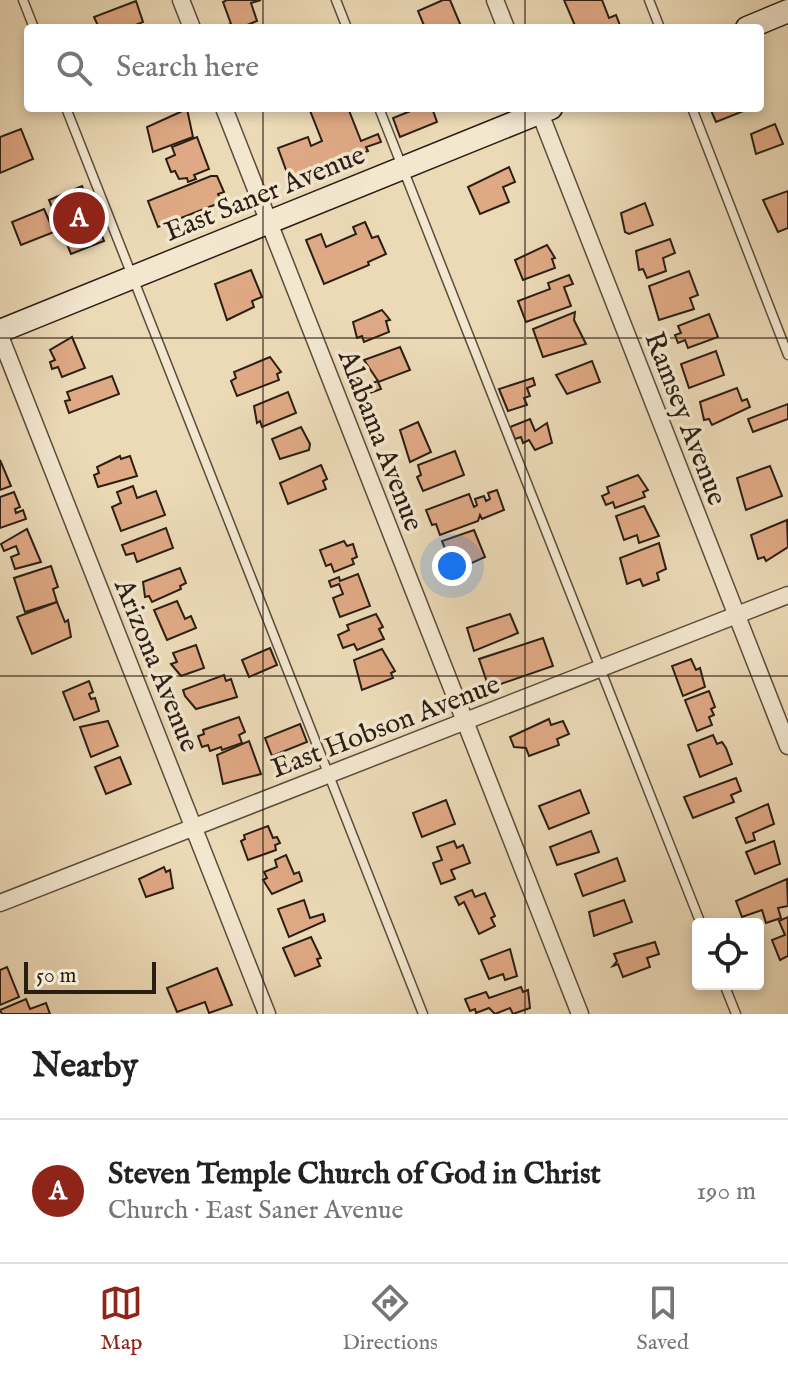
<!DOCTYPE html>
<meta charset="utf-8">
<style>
body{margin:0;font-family:"IM FELL English",serif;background:#f2f2f2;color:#222}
.controls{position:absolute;right:24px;bottom:24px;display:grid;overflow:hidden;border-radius:8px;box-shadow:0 4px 12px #0003}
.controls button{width:72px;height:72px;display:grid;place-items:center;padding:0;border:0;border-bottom:2px solid #e0e0e0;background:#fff;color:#222;font:40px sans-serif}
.scale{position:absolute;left:24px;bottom:20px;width:132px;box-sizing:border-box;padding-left:8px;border:4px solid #2a1e13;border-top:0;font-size:22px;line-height:28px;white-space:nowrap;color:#2a1e13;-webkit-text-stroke:6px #f3e7d0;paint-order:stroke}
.you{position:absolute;left:452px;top:566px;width:28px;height:28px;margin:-20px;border:6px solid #fff;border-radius:50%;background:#1a73e8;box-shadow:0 0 0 12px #1a73e833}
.badge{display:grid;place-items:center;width:52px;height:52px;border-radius:50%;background:#8f2418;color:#fff;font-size:26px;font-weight:700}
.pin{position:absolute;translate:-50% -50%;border:4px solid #fff;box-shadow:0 2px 8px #0006}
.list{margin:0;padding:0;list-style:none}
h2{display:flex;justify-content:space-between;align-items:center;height:104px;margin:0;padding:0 32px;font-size:34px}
h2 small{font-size:26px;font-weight:400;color:#767676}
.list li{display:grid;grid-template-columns:52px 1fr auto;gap:24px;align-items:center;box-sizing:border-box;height:144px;padding:0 32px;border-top:2px solid #e0e0e0}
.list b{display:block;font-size:30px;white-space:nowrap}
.list p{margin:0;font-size:26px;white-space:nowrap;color:#767676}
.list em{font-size:26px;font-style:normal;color:#767676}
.icon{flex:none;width:44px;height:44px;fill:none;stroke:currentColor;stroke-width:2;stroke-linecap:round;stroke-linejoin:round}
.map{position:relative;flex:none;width:788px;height:1014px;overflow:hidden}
.search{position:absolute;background:#fff;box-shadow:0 4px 12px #0003;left:24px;right:24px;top:24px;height:88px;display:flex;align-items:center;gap:20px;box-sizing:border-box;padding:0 28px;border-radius:8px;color:#767676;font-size:30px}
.sheet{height:248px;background:#fff}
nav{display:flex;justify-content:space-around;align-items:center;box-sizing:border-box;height:112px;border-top:2px solid #e0e0e0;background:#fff;font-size:22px;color:#767676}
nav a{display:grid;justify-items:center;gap:4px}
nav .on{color:#8f2418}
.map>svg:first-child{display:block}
</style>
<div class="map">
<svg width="788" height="1014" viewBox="0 0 788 1014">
<rect width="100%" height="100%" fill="#ecdab7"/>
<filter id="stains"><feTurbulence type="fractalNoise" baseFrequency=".0025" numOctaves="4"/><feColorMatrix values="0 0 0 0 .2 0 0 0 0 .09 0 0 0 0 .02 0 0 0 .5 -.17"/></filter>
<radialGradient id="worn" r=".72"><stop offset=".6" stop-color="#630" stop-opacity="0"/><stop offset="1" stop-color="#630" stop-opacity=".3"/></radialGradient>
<g fill="#e0a985" stroke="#2a1e13" stroke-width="2">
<path d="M227,0H261L251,3L257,21L240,28H220L231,24L223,2Z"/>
<path d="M443,0H450L461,26L425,28L418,11Z"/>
<path d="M564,0H602L609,18L616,15L621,28H576Z"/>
<path d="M136,1L143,22L128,28H99L94,17Z"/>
<path d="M309,108H348L361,141L378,134L381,142L366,147L368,151L290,181L278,148L308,137L311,146L322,141Z"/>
<path d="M418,108H432L437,122L400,137L393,118Z"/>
<path d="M710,108H751L716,122Z"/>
<path d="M187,109L193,137L153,152L147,127Z"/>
<path d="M775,124L783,144L756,154L751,134Z"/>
<path d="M21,129L33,159L0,173V137Z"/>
<path d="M197,137L209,169L194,175L196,179L188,182L187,178L179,179L175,171L171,172L166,159L175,155L172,147Z"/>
<path d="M509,167L515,182L503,187L509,202L480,214L468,187Z"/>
<path d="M211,176H217L224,192L218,194L222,202L158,227L148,201Z"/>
<path d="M82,186L104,241L71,254L49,200Z"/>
<path d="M788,191V228L778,232L763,200Z"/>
<path d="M645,203L653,225L629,234L625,232L621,213Z"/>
<path d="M44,209L54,232L21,245L12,222Z"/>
<path d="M365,222L372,238L378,236L386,254L368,262L369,265L324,284L306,240L321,234L326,247L356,234L353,227Z"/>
<path d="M670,239L675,253L663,258L666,271L647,278L643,269L639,270L636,251Z"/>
<path d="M547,245L555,258L552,259L555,268L523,280L515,260Z"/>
<path d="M251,270L262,297L252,301L254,307L227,320L215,284Z"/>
<path d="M689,271L698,295L690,298L694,309L659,320L649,286Z"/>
<path d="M569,275L573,284L564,287L571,306L526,322L518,301L550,289L548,283Z"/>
<path d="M382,310L390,320L386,321L389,332L364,342L362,336L357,338L353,322Z"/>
<path d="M575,312L574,320L586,344L543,357L533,329Z"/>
<path d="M709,314L718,337L688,348L685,340L678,343L675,335L681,333L678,326Z"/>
<path d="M72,337L85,368L62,377L58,367L52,369L50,362L55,360L50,350Z"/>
<path d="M400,347L410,370L378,382L381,389L370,393L367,385L378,381L364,360Z"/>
<path d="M716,351L724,375L689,388L681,364Z"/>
<path d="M270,357L281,372L277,374L279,380L237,396L231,381L236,378L234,372Z"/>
<path d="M592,361L600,382L567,394L556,375Z"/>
<path d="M112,376L119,394L69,413L65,401L70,400L67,392Z"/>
<path d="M533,378L535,385L527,388L530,396L524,398L527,405L508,411L499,389Z"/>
<path d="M737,388L742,401L747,399L750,407L712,425L709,419L704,420L700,402Z"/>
<path d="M288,392L296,413L262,427L260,421L257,423L254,406Z"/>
<path d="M788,404V419L753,432L748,419Z"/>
<path d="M530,419L535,431L547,423L552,443L535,450L529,440L523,443L521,437L515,439L510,427Z"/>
<path d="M418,422L431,452L410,462L400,430Z"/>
<path d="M301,427L310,444L309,450L280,459L272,439Z"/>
<path d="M455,451L464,475L423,491L417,477L421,475L418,465Z"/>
<path d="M120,456L121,459L130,456L137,476L98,487L94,475L99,473L97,467Z"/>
<path d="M0,460L11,486L0,490Z"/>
<path d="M321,465L327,479L323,481L326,489L288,504L280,483Z"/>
<path d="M770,466L782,496L746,510L737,478Z"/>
<path d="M638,475L648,490L643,492L645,497L615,508L613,502L606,505L602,496L609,493L607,487Z"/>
<path d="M133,486L137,498L156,491L165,515L121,531L112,507L121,503L117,492Z"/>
<path d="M497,490L504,510L482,519L480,515L478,521L440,535L436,524L432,525L426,510L469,494L474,507L477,505L475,499L484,496L486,501L490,499L488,493Z"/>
<path d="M14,492L20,507L15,509L16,513L23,510L26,519L0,528V497Z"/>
<path d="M644,506L659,536L639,543L637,535L624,540L616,516Z"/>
<path d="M787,520L788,547L766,561L764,557L758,559L751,535Z"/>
<path d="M166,528L173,548L137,562L134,553L126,555L122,545Z"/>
<path d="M27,529L41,562L15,569L11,557L19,554L16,546L4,551L1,544Z"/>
<path d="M474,530L485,557L454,571L442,541Z"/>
<path d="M344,541L347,546L353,544L357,557L352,559L354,564L334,572L331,564L326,566L320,550Z"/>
<path d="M659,543L666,569L657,573L659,580L643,586L640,579L627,584L620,558Z"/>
<path d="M51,566L58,587L53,589L57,602L25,612L14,578Z"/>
<path d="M180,568L186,583L180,586L181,589L152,602L149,596L145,597L143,582Z"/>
<path d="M358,574L370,606L340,617L333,598L343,594L339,584L331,587L329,581L339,577L340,581Z"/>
<path d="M177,601L185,619L191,616L196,628L167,640L154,610Z"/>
<path d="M57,602L65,622L68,620L71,637L32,654L17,617Z"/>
<path d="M376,614L383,627L379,629L384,639L357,650L354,644L343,648L338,635L349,630L347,625Z"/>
<path d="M510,614L518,633L474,651L467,628Z"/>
<path d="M543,638L553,666L489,688L479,659Z"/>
<path d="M196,645L204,668L181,676L171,664L177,662L173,653Z"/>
<path d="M270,648L277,665L249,677L242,660Z"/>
<path d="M382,649L395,671L391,673L393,678L362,690L354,660Z"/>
<path d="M691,659L696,670L700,668L705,687L683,696L672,666Z"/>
<path d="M224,675L226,681L231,679L237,697L196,709L185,696L183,690Z"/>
<path d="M89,681L93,692L89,694L91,699L95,698L99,711L74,720L63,692Z"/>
<path d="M709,691L715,707L711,709L714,715L709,717L712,725L697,731L685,700Z"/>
<path d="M239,717L245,732L239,735L242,743L222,750L221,747L210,751L208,745L202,747L198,736L204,734L203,730Z"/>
<path d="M549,719L551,725L563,721L569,734L557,739L559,745L529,756L526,748L514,747L510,737Z"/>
<path d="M108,721L118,746L91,757L80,727Z"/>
<path d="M300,724L307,742L272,756L265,738Z"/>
<path d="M713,735L717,744L722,742L726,748L732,764L700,777L688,745Z"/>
<path d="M249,741L261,774L223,784L217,755Z"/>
<path d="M120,757L131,784L106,794L95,767Z"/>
<path d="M736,778L741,791L731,795L734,802L693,818L684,797Z"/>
<path d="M580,790L589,813L549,829L539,806Z"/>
<path d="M446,800L455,824L422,837L413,813Z"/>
<path d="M768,804L774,824L753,833L755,840L746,843L736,818Z"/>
<path d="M268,826L273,838L277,837L280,843L275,845L276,850L248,860L241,841L245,839L244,835Z"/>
<path d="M591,831L599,852L557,865L550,847Z"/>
<path d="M454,841L457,848L463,845L470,863L451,870L455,879L441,884L433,863L442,860L437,847Z"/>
<path d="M774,841L780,864L755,874L746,852Z"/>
<path d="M286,855L294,874L299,872L302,881L272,894L263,880L267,878L264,872L277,867L275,860Z"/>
<path d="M617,858L625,881L583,896L575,874Z"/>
<path d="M164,867L166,872L170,870L173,888L146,897L139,879Z"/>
<path d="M787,879L788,906L778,908L781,918L766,923L762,910L742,917L736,901Z"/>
<path d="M472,890L475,897L485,893L495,916L491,918L495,926L479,934L464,902L459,905L455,897Z"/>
<path d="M304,900L310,918L323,914L325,921L289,937L278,909Z"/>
<path d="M624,900L632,922L594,936L589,912Z"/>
<path d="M788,917V956L780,960L772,940L785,935L779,921Z"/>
<path d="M311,937L321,958L317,959L320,966L295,976L283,948Z"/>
<path d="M655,942L659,954L647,958L650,967L623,977L618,964L613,966L617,961L614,954Z"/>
<path d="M510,949L517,976L505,980L503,974L489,979L481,960Z"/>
<path d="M7,967L19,997L0,1005V970Z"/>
<path d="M217,968L232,1005L209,1013L205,1002L177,1012L167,988Z"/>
<path d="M521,987L523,992L528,990L530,1008L513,1014L510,1008L495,1014L489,1008L476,1013L475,1009L470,1011L465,999L486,992L489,998Z"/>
<path d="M26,999L30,1009L46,1003L50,1014H2L0,1010Z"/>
</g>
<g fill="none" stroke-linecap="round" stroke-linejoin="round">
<g stroke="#5a4d3c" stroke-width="11">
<g id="lane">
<path d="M23,0L34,28"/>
<path d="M336,0L347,28"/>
<path d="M649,0L660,28"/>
<path d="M66,108L423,1014"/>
<path d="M379,108L701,924"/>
<path d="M692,108L788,355"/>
<path d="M724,984L736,1014"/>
</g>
</g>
<g stroke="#5a4d3c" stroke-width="19">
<g id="street">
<path d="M181,0L192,28"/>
<path d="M495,0L506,28"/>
<path d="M224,108L580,1014"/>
<path d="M538,108L788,746"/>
<path d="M0,336L267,1014"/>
<path d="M0,903L788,595"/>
</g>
</g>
<g stroke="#2a1e13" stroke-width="25">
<g id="secondary">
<path d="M747,28L788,11"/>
<path d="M0,331L551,108"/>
</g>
</g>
<use href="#lane" stroke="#f3e7d0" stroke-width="8"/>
<use href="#street" stroke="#f3e7d0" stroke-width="16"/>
<use href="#secondary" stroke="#f3e7d0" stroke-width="22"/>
</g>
<path fill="none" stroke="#2a1e13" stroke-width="2" stroke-opacity="0.55" d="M263,0V28M525,0V28M263,108V1014M525,108V1014M0,338H788M0,676H788"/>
<g text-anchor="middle" stroke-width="7" stroke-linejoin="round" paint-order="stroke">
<g font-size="28" fill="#2a1e13" stroke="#f3e7d0">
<text transform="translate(264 192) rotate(-22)" y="10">East Saner Avenue</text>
<text transform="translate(687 418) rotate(69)" y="10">Ramsey Avenue</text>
<text transform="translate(382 440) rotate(69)" y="10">Alabama Avenue</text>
<text transform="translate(158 665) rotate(68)" y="10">Arizona Avenue</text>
<text transform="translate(385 725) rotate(-21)" y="10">East Hobson Avenue</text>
</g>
</g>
<rect width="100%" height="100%" filter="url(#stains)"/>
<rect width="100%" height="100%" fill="url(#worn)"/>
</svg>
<div class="controls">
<button><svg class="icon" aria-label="locate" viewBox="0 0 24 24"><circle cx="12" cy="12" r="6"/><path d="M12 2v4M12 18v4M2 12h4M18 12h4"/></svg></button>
</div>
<div class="scale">50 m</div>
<div class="you"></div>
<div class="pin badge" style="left:79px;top:218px">A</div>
<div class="search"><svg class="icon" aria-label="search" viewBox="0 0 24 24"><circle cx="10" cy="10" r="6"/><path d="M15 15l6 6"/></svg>Search here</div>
</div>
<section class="sheet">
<h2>Nearby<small></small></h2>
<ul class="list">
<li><span class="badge">A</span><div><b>Steven Temple Church of God in Christ</b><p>Church · East Saner Avenue</p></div><em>190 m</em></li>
</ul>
</section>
<nav>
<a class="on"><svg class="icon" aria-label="map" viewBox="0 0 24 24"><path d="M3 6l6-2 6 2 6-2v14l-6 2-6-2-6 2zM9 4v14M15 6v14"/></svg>Map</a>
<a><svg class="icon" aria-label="directions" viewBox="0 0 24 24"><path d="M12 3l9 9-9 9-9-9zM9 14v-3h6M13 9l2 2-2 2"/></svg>Directions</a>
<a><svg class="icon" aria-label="saved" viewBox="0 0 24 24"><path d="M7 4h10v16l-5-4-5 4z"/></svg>Saved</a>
</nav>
